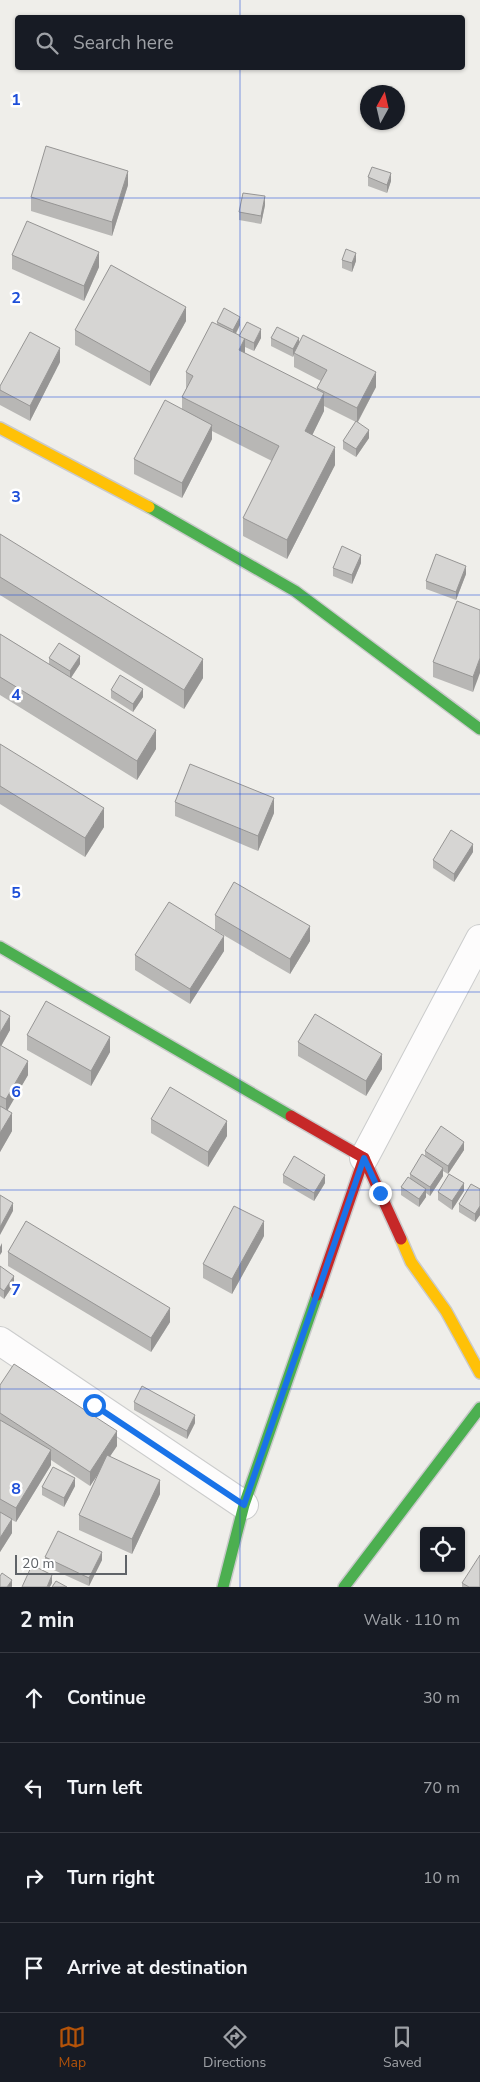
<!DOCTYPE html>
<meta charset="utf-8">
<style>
body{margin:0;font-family:"Nunito Sans",sans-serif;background:#20242c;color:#f1f3f6}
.controls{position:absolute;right:15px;bottom:15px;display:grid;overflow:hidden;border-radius:5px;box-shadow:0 1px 4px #0004}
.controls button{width:45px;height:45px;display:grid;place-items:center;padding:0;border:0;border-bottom:1px solid #363941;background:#171b24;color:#f1f3f6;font:25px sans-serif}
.compass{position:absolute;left:360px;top:85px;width:45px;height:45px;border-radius:50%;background:#171b24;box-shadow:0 1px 4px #0004;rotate:8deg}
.scale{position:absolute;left:15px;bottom:12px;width:112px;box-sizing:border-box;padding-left:5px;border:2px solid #5f6368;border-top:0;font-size:14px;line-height:18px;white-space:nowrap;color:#5f6368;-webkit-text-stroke:4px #fff;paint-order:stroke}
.stop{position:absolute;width:15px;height:15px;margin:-11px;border:4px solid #1a73e8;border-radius:50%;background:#fff}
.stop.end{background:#1a73e8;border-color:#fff;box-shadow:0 1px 5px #0008}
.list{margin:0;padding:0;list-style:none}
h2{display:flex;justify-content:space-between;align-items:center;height:65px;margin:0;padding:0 20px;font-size:21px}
h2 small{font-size:16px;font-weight:400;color:#9ea1a6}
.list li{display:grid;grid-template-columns:32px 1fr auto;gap:15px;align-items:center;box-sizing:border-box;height:90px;padding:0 20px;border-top:1px solid #363941}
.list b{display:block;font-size:19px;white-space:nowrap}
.list em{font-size:16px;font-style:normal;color:#9ea1a6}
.icon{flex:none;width:28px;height:28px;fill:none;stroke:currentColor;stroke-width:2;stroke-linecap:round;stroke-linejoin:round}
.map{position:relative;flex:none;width:480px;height:1587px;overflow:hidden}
.search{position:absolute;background:#171b24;box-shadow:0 1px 4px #0004;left:15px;right:15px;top:15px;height:55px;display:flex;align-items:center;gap:12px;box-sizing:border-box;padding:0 18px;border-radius:5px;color:#9ea1a6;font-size:19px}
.sheet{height:425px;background:#171b24}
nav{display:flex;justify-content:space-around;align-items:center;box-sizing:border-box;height:70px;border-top:1px solid #363941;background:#171b24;font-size:14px;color:#9ea1a6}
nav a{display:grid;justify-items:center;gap:2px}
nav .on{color:#b45309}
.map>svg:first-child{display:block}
</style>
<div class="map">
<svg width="480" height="1587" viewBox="0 0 480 1587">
<rect width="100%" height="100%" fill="#efeeea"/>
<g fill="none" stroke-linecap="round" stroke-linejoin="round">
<g stroke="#cbcccc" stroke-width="30">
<g id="street">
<path d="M364,1158L480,939"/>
<path d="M0,1341L244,1505"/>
</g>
</g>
<g stroke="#cacacb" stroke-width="14">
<g id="fast">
<path d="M149,507L295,591L480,729"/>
<path d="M0,947L291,1116"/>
<path d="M223,1587L244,1505L317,1295"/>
<path d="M344,1587L480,1408"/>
</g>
</g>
<g stroke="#cacacb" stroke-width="14">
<g id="slow">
<path d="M0,428L149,507"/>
<path d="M401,1239L411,1262L446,1311L480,1373"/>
</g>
</g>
<g stroke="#cacacb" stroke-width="14">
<g id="jam">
<path d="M291,1116L364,1158L401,1239"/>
<path d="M317,1295L364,1158"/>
</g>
</g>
<use href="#street" stroke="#fdfcfc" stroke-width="28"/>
<use href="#fast" stroke="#4caf50" stroke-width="11"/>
<use href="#slow" stroke="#ffc107" stroke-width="11"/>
<use href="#jam" stroke="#c62828" stroke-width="11"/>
</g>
<g fill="#b8b7b5">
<path d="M368,177L391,181L387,193L368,186Z"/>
<path d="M128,185L112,236L31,211V197Z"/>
<path d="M265,205L261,224L239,220V212Z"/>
<path d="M12,255L99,267L84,301L12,269Z"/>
<path d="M342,260L356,261L352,272L342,268Z"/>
<path d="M186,321L150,386L75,345V330Z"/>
<path d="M217,322L240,325L236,334L239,336L261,338L254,351L245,347V353L317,390V388L321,381L294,367V355L293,357L271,346V338L299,343L376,387L358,422L369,438L356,457L343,449V441L356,422L324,406V411L312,435L335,465L287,559L243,536V518L272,461L212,431V439L182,498L134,474V459L182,409V397L186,389V372L217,324Z"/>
<path d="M60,362L30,421L0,405V386Z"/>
<path d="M0,534L203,678L184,709L0,595Z"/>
<path d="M361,563L352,584L333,576V568Z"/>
<path d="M466,574L456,600L426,589V581Z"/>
<path d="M480,610L473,692L433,677V662Z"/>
<path d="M0,634L49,664V658L80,664L71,678L156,749L137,780L0,695Z"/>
<path d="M111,690L143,697L133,712L111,698Z"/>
<path d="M0,744L104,827L85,857L0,804Z"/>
<path d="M175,802L274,813L258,851L175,816Z"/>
<path d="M473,852L454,882L433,868V860Z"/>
<path d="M215,915L310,941L290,974L215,930Z"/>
<path d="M224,951L190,1004L135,970V955Z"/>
<path d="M0,1010L10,1030L1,1046L28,1075L7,1110L12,1131L0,1152Z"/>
<path d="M27,1035L110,1052L91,1086L27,1050Z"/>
<path d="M298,1042L382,1069L366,1096L298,1056Z"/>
<path d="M151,1119L227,1136L208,1167L151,1133Z"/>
<path d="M464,1150L448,1174L443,1171V1176L430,1196L426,1193V1197L419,1207L401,1195V1187L410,1178V1174L425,1156V1151Z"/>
<path d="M283,1175L325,1183L314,1201L283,1183Z"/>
<path d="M480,1189V1215L475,1222L459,1212V1204Z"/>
<path d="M464,1191L452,1210L438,1200V1192Z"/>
<path d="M264,1236L232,1294L203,1278V1264Z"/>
<path d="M8,1252L170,1322L151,1352L8,1266Z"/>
<path d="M0,1266L14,1284L4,1299L0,1296Z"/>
<path d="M0,1385L117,1446L110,1456L160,1494L132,1554L79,1530V1515L99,1473L90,1486L51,1460V1465L16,1522L12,1520V1533L0,1552Z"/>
<path d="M134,1402L195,1423L187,1439L134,1410Z"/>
<path d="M75,1486L64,1507L42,1495V1487Z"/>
<path d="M45,1557L102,1560L89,1586L45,1566Z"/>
<path d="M462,1583L480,1587H462Z"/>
</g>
<g fill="#969594">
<path d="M128,171V185L112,236V222Z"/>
<path d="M391,173V181L387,193V185Z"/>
<path d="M265,196V205L261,224V216Z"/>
<path d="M99,252V267L84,301V286Z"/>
<path d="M356,253V261L352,272V263Z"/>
<path d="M186,307V321L150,386V372Z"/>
<path d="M240,317V325L233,338V330Z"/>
<path d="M261,329V338L254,351V343Z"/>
<path d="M245,338V357L239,350Z"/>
<path d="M299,338V346L294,353L293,357V349Z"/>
<path d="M60,348V362L30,421V406Z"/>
<path d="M376,372V387L357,423V408Z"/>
<path d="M324,393V411L305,450V431Z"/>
<path d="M212,425V439L182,498V483Z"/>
<path d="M369,430V438L356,457V449Z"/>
<path d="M335,447V465L287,559V540Z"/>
<path d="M361,555V563L352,584V575Z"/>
<path d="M466,566V574L456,600V592Z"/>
<path d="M80,656V664L70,679V671Z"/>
<path d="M480,658V673L473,692V677Z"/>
<path d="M203,659V678L184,709V690Z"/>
<path d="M143,689V697L133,712V704Z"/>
<path d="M156,730V749L137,780V761Z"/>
<path d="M274,798V813L258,851V836Z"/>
<path d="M104,808V827L85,857V838Z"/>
<path d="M473,844V852L454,882V874Z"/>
<path d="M310,926V941L290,974V959Z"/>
<path d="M224,936V951L190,1004V989Z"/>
<path d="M10,1016V1030L0,1048V1033Z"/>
<path d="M110,1037V1052L91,1086V1071Z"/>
<path d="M382,1054V1069L366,1096V1081Z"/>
<path d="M28,1061V1075L6,1113V1099Z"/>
<path d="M12,1113V1131L0,1152V1133Z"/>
<path d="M227,1121V1136L208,1167V1152Z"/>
<path d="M464,1142V1150L448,1174V1166Z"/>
<path d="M443,1168V1176L430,1196V1187Z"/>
<path d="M325,1175V1183L314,1201V1193Z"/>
<path d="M464,1183V1191L452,1210V1201Z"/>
<path d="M426,1189V1197L419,1207V1199Z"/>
<path d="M13,1203V1211L0,1235V1227Z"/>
<path d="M480,1206V1215L475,1222V1214Z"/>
<path d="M264,1221V1236L232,1294V1279Z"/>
<path d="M2,1243V1252L0,1255V1247Z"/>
<path d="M14,1276V1284L4,1299V1291Z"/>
<path d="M170,1308V1322L151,1352V1338Z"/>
<path d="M195,1415V1423L187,1439V1431Z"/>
<path d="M117,1431V1446L90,1486V1472Z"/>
<path d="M51,1450V1465L16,1522V1508Z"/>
<path d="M75,1478V1486L64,1507V1498Z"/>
<path d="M160,1480V1494L132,1554V1539Z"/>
<path d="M12,1519V1533L0,1552V1538Z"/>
<path d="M102,1552V1560L89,1586V1578Z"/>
<path d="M52,1575V1583L50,1587H47Z"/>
<path d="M12,1580V1587H7Z"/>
</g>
<g fill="#d6d5d3" stroke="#969594">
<path d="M46,146L128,171L112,222L31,197Z"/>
<path d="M372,167L391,173L387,185L368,177Z"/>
<path d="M243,193L265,196L261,216L239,212Z"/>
<path d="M27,221L99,252L84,286L12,255Z"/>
<path d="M346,249L356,253L352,263L342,260Z"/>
<path d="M111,265L186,307L150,372L75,330Z"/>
<path d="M224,308L240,317L233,330L217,322Z"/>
<path d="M212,322L245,338L239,350L324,393L305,431L335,447L287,540L243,518L279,446L182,397L193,376L186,372Z"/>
<path d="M247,322L261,329L254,343L239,336Z"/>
<path d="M277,327L299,338L293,349L271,338Z"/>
<path d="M30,332L60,348L30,406L0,390V386Z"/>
<path d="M303,335L376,372L357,408L317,388L327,370L294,353Z"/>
<path d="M165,400L212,425L182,483L134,459Z"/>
<path d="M356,421L369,430L356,449L343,441Z"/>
<path d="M0,534L203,659L184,690L0,577Z"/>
<path d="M342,546L361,555L352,575L333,568Z"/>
<path d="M436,554L466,566L456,592L426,581Z"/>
<path d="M457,601L480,610V658L473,677L433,662Z"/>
<path d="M0,634L156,730L137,761L0,677Z"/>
<path d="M59,643L80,656L70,671L49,658Z"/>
<path d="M120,675L143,689L133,704L111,690Z"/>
<path d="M0,744L104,808L85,838L0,786Z"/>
<path d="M190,764L274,798L258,836L175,802Z"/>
<path d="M451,830L473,844L454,874L433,860Z"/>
<path d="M234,882L310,926L290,959L215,915Z"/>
<path d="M169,902L224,936L190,989L135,955Z"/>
<path d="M46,1001L110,1037L91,1071L27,1035Z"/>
<path d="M0,1010L10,1016L0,1033Z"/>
<path d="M315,1014L382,1054L366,1081L298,1042Z"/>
<path d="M0,1045L28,1061L6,1099L0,1096Z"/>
<path d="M170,1087L227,1121L208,1152L151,1119Z"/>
<path d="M0,1106L12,1113L0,1133Z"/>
<path d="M441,1126L464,1142L448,1166L425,1151Z"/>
<path d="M422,1154L443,1168L430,1187L410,1174Z"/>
<path d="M294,1156L325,1175L314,1193L283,1175Z"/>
<path d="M449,1174L464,1183L452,1201L438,1192Z"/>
<path d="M408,1177L426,1189L419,1199L401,1187Z"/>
<path d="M471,1184L480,1189V1206L475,1214L459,1204Z"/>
<path d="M0,1195L13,1203L0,1227Z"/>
<path d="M234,1206L264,1221L232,1279L203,1264Z"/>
<path d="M26,1221L170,1308L151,1338L8,1252Z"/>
<path d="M0,1266L14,1276L4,1291L0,1288Z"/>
<path d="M14,1364L117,1431L90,1472L0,1413V1385Z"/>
<path d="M142,1386L195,1415L187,1431L134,1402Z"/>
<path d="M0,1420L51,1450L16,1508L0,1499Z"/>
<path d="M107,1455L160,1480L132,1539L79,1515Z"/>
<path d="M53,1467L75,1478L64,1498L42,1487Z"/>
<path d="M0,1512L12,1519L0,1538Z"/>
<path d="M58,1531L102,1552L89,1578L45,1557Z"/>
<path d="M480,1555V1587H469L462,1583Z"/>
<path d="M32,1565L52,1575L47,1587H22Z"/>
<path d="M2,1573L12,1580L7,1587H0V1576Z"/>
<path d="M56,1581L67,1587H52Z"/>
</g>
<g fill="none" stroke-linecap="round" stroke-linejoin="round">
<path stroke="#1a73e8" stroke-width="6" d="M94,1405L244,1505L364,1158L380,1193"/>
</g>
<path fill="none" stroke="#1d4ed8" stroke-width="1" stroke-opacity="0.55" d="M240,0V18M240,68V1587M0,198H480M0,397H480M0,595H480M0,794H480M0,992H480M0,1190H480M0,1389H480"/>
<g font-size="16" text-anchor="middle" font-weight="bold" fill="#1d4ed8" stroke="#fff" stroke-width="5" stroke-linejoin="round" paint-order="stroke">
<text x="16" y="105">1</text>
<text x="16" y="303">2</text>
<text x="16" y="502">3</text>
<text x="16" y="700">4</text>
<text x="16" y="898">5</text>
<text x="16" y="1097">6</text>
<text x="16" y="1295">7</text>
<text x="16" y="1494">8</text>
</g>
</svg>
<div class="controls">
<button><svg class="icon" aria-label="locate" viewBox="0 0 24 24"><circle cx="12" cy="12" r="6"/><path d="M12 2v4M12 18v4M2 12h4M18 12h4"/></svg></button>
</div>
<svg class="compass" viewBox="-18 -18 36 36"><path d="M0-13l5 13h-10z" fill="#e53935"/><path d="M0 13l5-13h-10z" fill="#9ea1a6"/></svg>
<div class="scale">20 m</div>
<div class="stop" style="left:94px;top:1405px"></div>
<div class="stop end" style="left:380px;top:1193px"></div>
<div class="search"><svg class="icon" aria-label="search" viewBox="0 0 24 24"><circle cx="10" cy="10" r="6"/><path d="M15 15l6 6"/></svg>Search here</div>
</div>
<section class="sheet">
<h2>2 min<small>Walk · 110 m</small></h2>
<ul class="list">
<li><svg class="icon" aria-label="ahead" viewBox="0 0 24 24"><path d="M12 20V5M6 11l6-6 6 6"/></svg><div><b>Continue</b></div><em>30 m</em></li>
<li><svg class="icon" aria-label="left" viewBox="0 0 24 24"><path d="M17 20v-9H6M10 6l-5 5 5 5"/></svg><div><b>Turn left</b></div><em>70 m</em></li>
<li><svg class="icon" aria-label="right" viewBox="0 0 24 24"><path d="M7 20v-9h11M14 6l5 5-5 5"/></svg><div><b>Turn right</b></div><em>10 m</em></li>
<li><svg class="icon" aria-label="arrive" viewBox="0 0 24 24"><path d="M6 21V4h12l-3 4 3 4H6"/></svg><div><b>Arrive at destination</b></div></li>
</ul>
</section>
<nav>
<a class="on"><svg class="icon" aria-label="map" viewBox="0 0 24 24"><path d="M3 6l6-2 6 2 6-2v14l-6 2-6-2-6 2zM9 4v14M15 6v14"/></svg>Map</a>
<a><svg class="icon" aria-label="directions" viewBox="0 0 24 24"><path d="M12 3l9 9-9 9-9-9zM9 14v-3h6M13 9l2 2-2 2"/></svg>Directions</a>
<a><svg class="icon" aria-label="saved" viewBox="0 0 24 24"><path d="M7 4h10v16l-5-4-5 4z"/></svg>Saved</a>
</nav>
